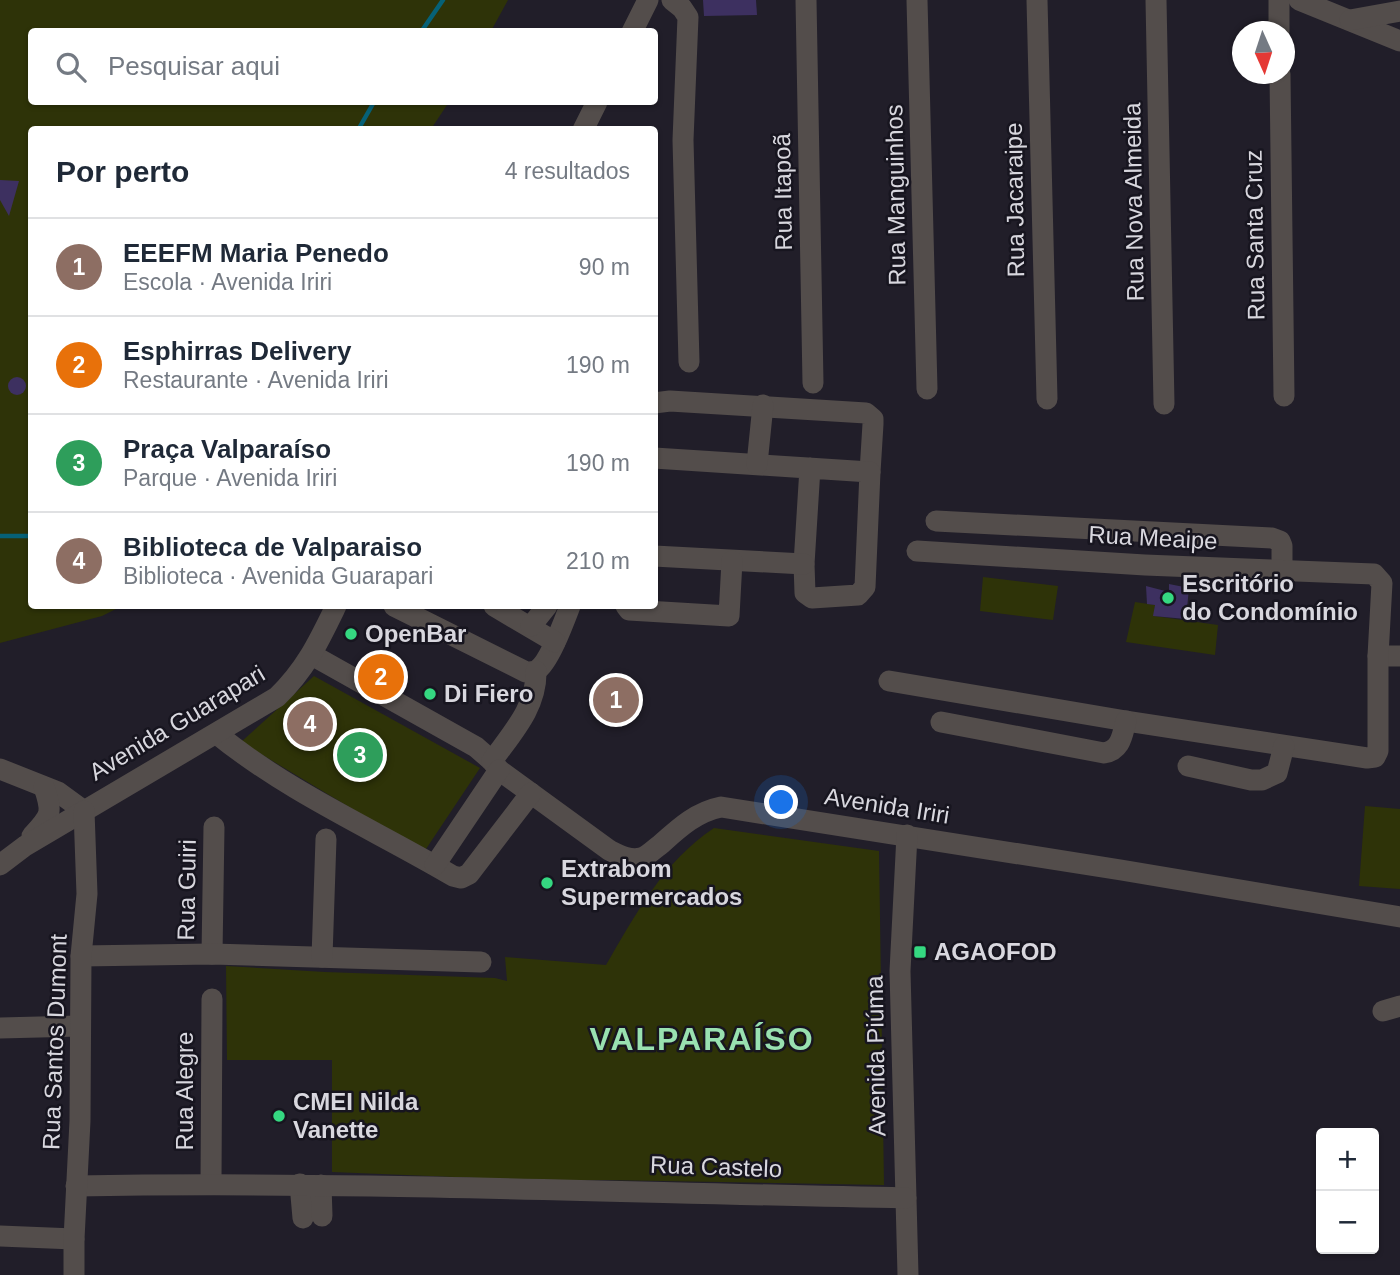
<!DOCTYPE html>
<html lang="pt">
<meta charset="utf-8">
<style>
body{margin:0;font-family:Arial,sans-serif;background:#f6f6f7;color:#1f2937}
.controls{position:absolute;right:21px;bottom:21px;display:grid;overflow:hidden;border-radius:7px;box-shadow:0 2px 5px #0004}
.controls button{width:63px;height:63px;display:grid;place-items:center;padding:0;border:0;border-bottom:2px solid #e0e1e3;background:#fff;color:#1f2937;font:35px sans-serif}
.compass{position:absolute;left:1232px;top:21px;width:63px;height:63px;border-radius:50%;background:#fff;box-shadow:0 2px 5px #0004;rotate:177deg}
.you{position:absolute;left:782px;top:803px;width:24px;height:24px;margin:-18px;border:5px solid #fff;border-radius:50%;background:#1a73e8;box-shadow:0 0 0 10px #1a73e833}
.badge{display:grid;place-items:center;width:46px;height:46px;border-radius:50%;background:#1a73e8;color:#fff;font-size:23px;font-weight:700}
.pin{position:absolute;translate:-50% -50%;border:4px solid #fff;box-shadow:0 2px 7px #0006}
.list{margin:0;padding:0;list-style:none}
h2{display:flex;justify-content:space-between;align-items:center;height:91px;margin:0;padding:0 28px;font-size:30px}
h2 small{font-size:23px;font-weight:400;color:#747a83}
.list li{display:grid;grid-template-columns:46px 1fr auto;gap:21px;align-items:center;box-sizing:border-box;height:98px;padding:0 28px;border-top:2px solid #e0e1e3}
.list b{display:block;font-size:26px;white-space:nowrap}
.list p{margin:0;font-size:23px;white-space:nowrap;color:#747a83}
.list em{font-size:23px;font-style:normal;color:#747a83}
.icon{flex:none;width:38px;height:38px;fill:none;stroke:currentColor;stroke-width:2;stroke-linecap:round;stroke-linejoin:round}
.map{position:relative;flex:none;width:1400px;height:1275px;overflow:hidden}
.search{position:absolute;background:#fff;box-shadow:0 2px 5px #0004;left:28px;top:28px;width:630px;height:77px;display:flex;align-items:center;gap:18px;box-sizing:border-box;padding:0 24px;border-radius:7px;color:#747a83;font-size:26px}
.panel{position:absolute;background:#fff;box-shadow:0 2px 5px #0004;left:28px;top:126px;width:630px;height:483px;border-radius:7px}
.map>svg:first-child{display:block}
</style>
<div class="map">
<svg width="1400" height="1275" viewBox="0 0 1400 1275">
<rect width="100%" height="100%" fill="#211e29"/>
<g fill="#2e3308">
<path d="M0,0H508L491,31L32,32V102H449L431,129L32,130V606H122L102,616L0,643Z"/>
<path d="M983,577L1058,586L1053,620L980,611Z"/>
<path d="M1135,602L1155,605L1154,616L1218,625L1215,655L1126,642Z"/>
<path d="M314,676L480,768L424,852L241,742Z"/>
<path d="M1365,806L1400,809V889L1359,886Z"/>
<path d="M714,828L879,851L884,1185L605,1180L550,1181L332,1172V1060H227L226,966L325,972L495,978L507,981L505,957L606,965C636,914 663,862 714,828Z"/>
</g>
<g fill="none" stroke-linecap="round" stroke-linejoin="round">
<g stroke="#066177" stroke-width="4.5">
<path d="M421,32L443,0"/>
<path d="M358,130L374,102"/>
<path d="M0,536H32"/>
</g>
</g>
<g fill="#3d3060">
<path d="M703,0H756L757,15L704,16Z"/>
<path d="M0,180L19,181L9,216L0,200Z"/>
<circle cx="17" cy="386" r="9"/>
<path d="M1169,584L1189,588L1186,619L1153,616L1155,605L1147,604L1146,586L1169,592Z"/>
</g>
<g fill="none" stroke-linecap="round" stroke-linejoin="round">
<g stroke="#534d4b" stroke-width="21">
<path d="M672,0L682,8L688,17L683,140L689,362"/>
<path d="M806,0L813,383"/>
<path d="M917,0L927,389"/>
<path d="M1037,0L1047,399"/>
<path d="M1156,0L1164,404"/>
<path d="M1279,0V32"/>
<path d="M1299,0L1400,41"/>
<path d="M1350,20L1400,11"/>
<path d="M632,32L648,0"/>
<path d="M1280,74L1284,396"/>
<path d="M583,130L597,102"/>
<path d="M654,403L670,401L866,413L873,419V424L870,472"/>
<path d="M654,458L870,472L865,587L858,595L812,598L805,593L804,564L810,468"/>
<path d="M757,464L763,405"/>
<path d="M936,521L1272,538L1280,541L1282,546V570"/>
<path d="M654,556L804,564"/>
<path d="M394,606L526,672C529,672 535,672 537,670C549,663 565,619 570,606"/>
<path d="M494,606L555,642"/>
<path d="M626,606L629,610L729,616L732,561"/>
<path d="M531,626L547,606"/>
<path d="M312,655L476,747L492,761L499,770L609,850C619,855 630,861 641,858C648,856 654,849 660,845C679,828 696,812 721,807L1121,870L1400,917"/>
<path d="M1378,656H1400"/>
<path d="M889,681L1126,721L1367,758L1375,757L1378,751V656L1382,583L1374,574L1145,565L917,551"/>
<path d="M941,722L1104,753C1121,750 1122,736 1126,721"/>
<path d="M217,734C288,792 375,830 453,876L461,878L469,874L531,793"/>
<path d="M492,761C512,733 537,707 536,671"/>
<path d="M1188,766L1251,780H1262L1277,773L1284,746"/>
<path d="M0,769L58,792L84,811"/>
<path d="M907,835L900,971L908,1275"/>
<path d="M32,836C51,815 53,814 44,787"/>
<path d="M0,865L25,846L277,697C306,669 319,641 336,606"/>
<path d="M435,865L499,770"/>
<path d="M212,954L214,827"/>
<path d="M81,956L212,954L481,962"/>
<path d="M322,957L326,839"/>
<path d="M1383,1011L1400,1006"/>
<path d="M0,1028L79,1026"/>
<path d="M211,1183L212,999"/>
<path d="M300,1184L303,1218"/>
<path d="M321,1185L322,1216"/>
<path d="M76,1186C353,1181 629,1193 906,1198"/>
<path d="M0,1236L74,1239"/>
<path d="M74,1275V1239L80,1121L81,956L87,894L84,811"/>
</g>
</g>
<g fill="#35d881" stroke="#17151f" stroke-width="2.5">
<circle cx="1168" cy="598" r="7"/>
<circle cx="351" cy="634" r="7"/>
<circle cx="430" cy="694" r="7"/>
<circle cx="547" cy="883" r="7"/>
<rect x="913" y="945" width="14" height="14" rx="3.5"/>
<circle cx="279" cy="1116" r="7"/>
</g>
<g text-anchor="middle" stroke-width="5" stroke-linejoin="round" paint-order="stroke">
<g font-size="24" fill="#d8d7de" stroke="#17151f">
<text transform="translate(783 192) rotate(-91)" y="8">Rua Itapoã</text>
<text transform="translate(896 195) rotate(-91)" y="8">Rua Manguinhos</text>
<text transform="translate(1015 200) rotate(-91)" y="8">Rua Jacaraipe</text>
<text transform="translate(1134 202) rotate(-91)" y="8">Rua Nova Almeida</text>
<text transform="translate(1255 235) rotate(-91)" y="8">Rua Santa Cruz</text>
<text transform="translate(1153 538) rotate(3)" y="8">Rua Meaipe</text>
<text transform="translate(177 723) rotate(-31)" y="8">Avenida Guarapari</text>
<text transform="translate(887 806) rotate(9)" y="8">Avenida Iriri</text>
<text transform="translate(187 890) rotate(-89)" y="8">Rua Guiri</text>
<text transform="translate(55 1042) rotate(-88)" y="8">Rua Santos Dumont</text>
<text transform="translate(876 1056) rotate(-91)" y="8">Avenida Piúma</text>
<text transform="translate(185 1091) rotate(-90)" y="8">Rua Alegre</text>
<text transform="translate(716 1167) rotate(2)" y="8">Rua Castelo</text>
</g>
<g font-size="24" font-weight="bold" fill="#d8d7de" stroke="#17151f" text-anchor="start">
<text x="1182" y="592">Escritório<tspan x="1182" dy="28">do Condomínio</tspan></text>
<text x="365" y="642">OpenBar</text>
<text x="444" y="702">Di Fiero</text>
<text x="561" y="877">Extrabom<tspan x="561" dy="28">Supermercados</tspan></text>
<text x="934" y="960">AGAOFOD</text>
<text x="293" y="1110">CMEI Nilda<tspan x="293" dy="28">Vanette</tspan></text>
</g>
<g font-size="32" font-weight="bold" letter-spacing="2" fill="#99e1b0" stroke="#17151f">
<text x="702" y="1050">VALPARAÍSO</text>
</g>
</g>
</svg>
<div class="controls">
<button>+</button>
<button>−</button>
</div>
<svg class="compass" viewBox="-18 -18 36 36"><path d="M0-13l5 13h-10z" fill="#e53935"/><path d="M0 13l5-13h-10z" fill="#747a83"/></svg>
<div class="you"></div>
<div class="pin badge" style="left:616px;top:700px;background:#8d6e63">1</div>
<div class="pin badge" style="left:381px;top:677px;background:#e8710a">2</div>
<div class="pin badge" style="left:360px;top:755px;background:#2e9e5b">3</div>
<div class="pin badge" style="left:310px;top:724px;background:#8d6e63">4</div>
<div class="search"><svg class="icon" aria-label="search" viewBox="0 0 24 24"><circle cx="10" cy="10" r="6"/><path d="M15 15l6 6"/></svg>Pesquisar aqui</div>
<section class="panel">
<h2>Por perto<small>4 resultados</small></h2>
<ul class="list">
<li><span class="badge" style="background:#8d6e63">1</span><div><b>EEEFM Maria Penedo</b><p>Escola · Avenida Iriri</p></div><em>90 m</em></li>
<li><span class="badge" style="background:#e8710a">2</span><div><b>Esphirras Delivery</b><p>Restaurante · Avenida Iriri</p></div><em>190 m</em></li>
<li><span class="badge" style="background:#2e9e5b">3</span><div><b>Praça Valparaíso</b><p>Parque · Avenida Iriri</p></div><em>190 m</em></li>
<li><span class="badge" style="background:#8d6e63">4</span><div><b>Biblioteca de Valparaiso</b><p>Biblioteca · Avenida Guarapari</p></div><em>210 m</em></li>
</ul>
</section>
</div>
